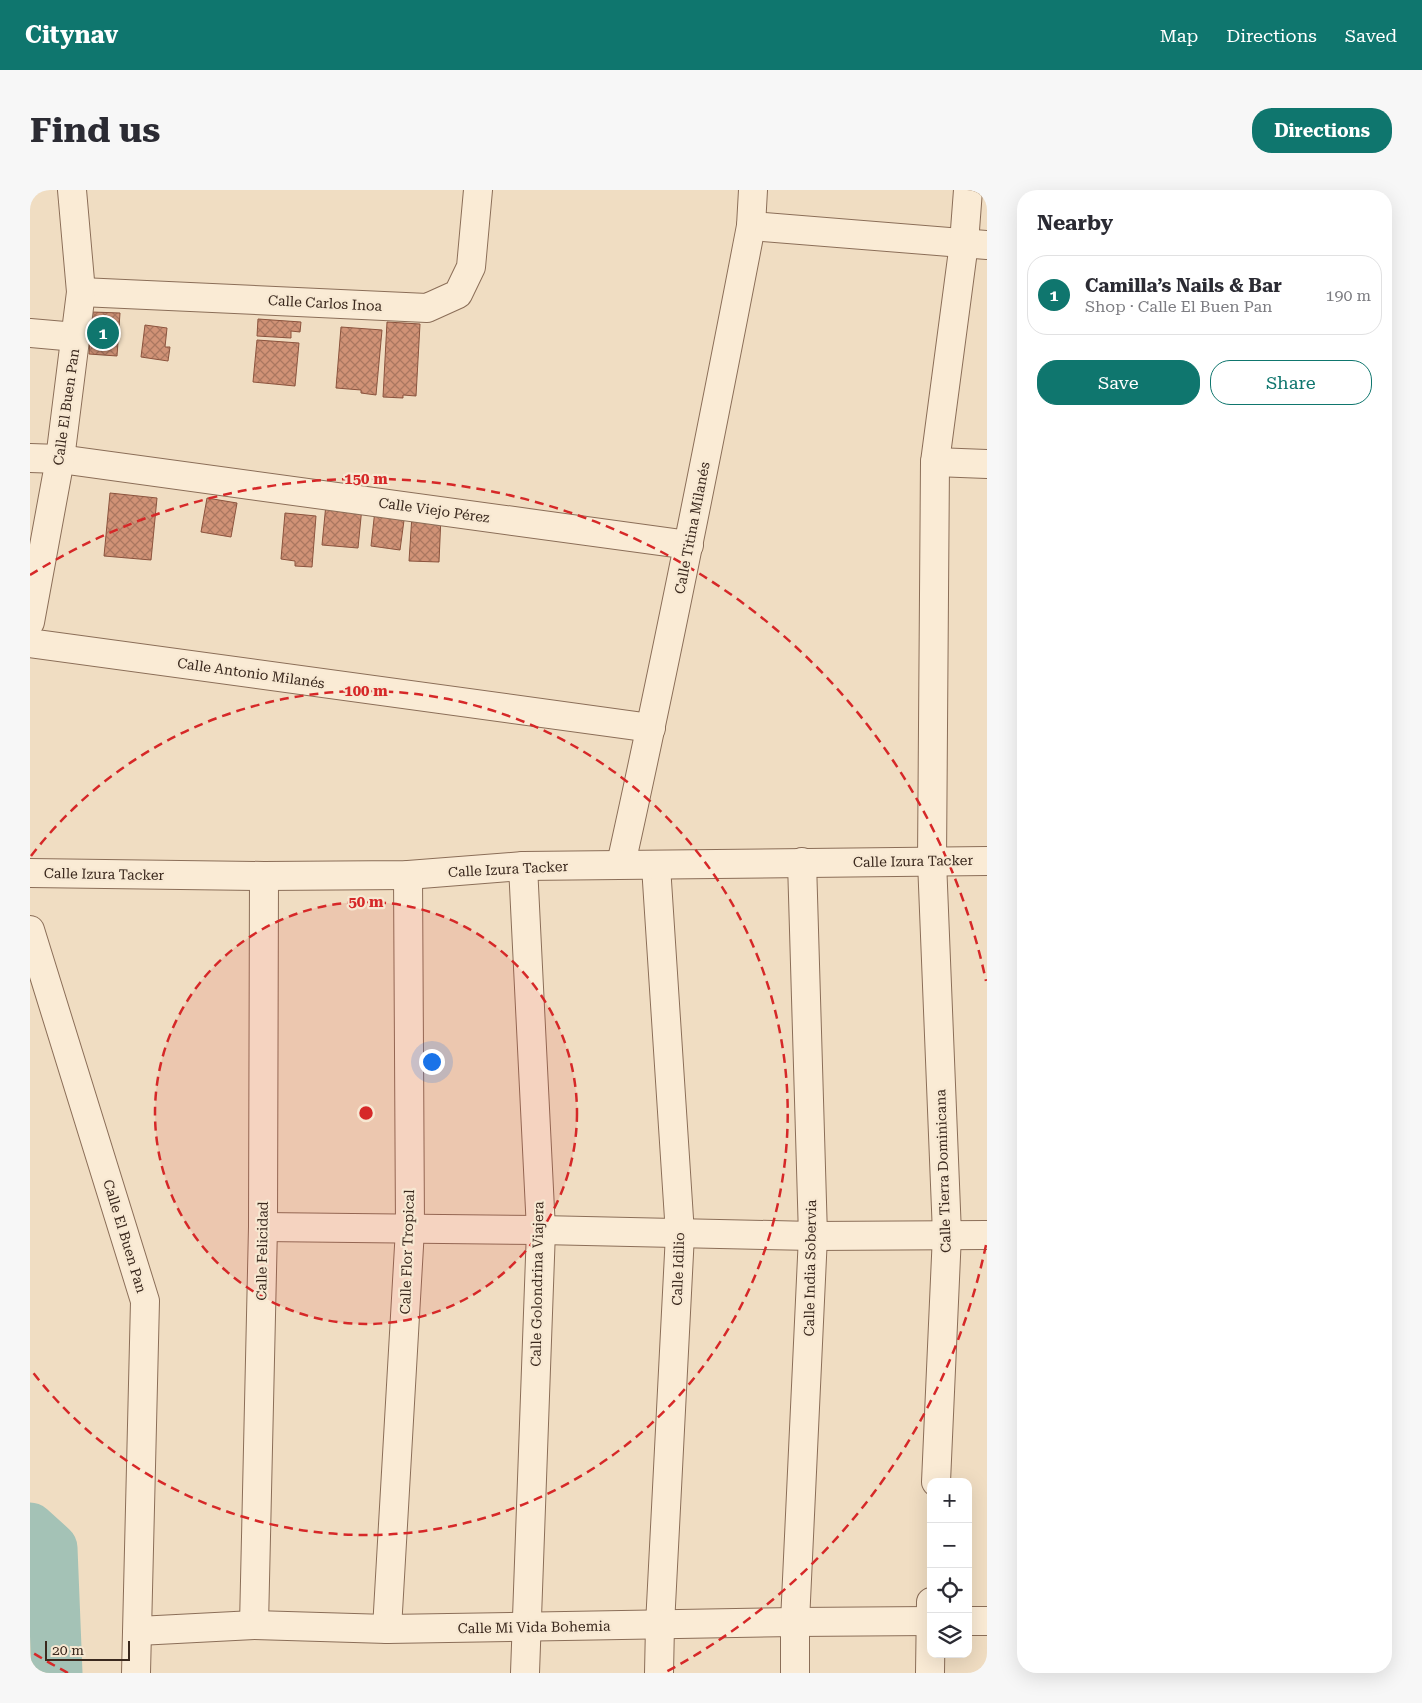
<!DOCTYPE html>
<meta charset="utf-8">
<style>
body{margin:0;font-family:"Roboto Serif",serif;background:#f7f7f7;color:#2b2b33}
.controls{position:absolute;right:15px;bottom:15px;display:grid;overflow:hidden;border-radius:10px;box-shadow:0 5px 20px #0002}
.controls button{width:45px;height:45px;display:grid;place-items:center;padding:0;border:0;border-bottom:1px solid #e1e1e2;background:#fff;color:#2b2b33;font:25px sans-serif}
.scale{position:absolute;left:15px;bottom:12px;width:85px;box-sizing:border-box;padding-left:5px;border:2px solid #3a281d;border-top:0;font-size:14px;line-height:18px;white-space:nowrap;color:#3a281d;-webkit-text-stroke:4px #f7e8d2;paint-order:stroke}
.you{position:absolute;left:401px;top:871px;width:18px;height:18px;margin:-12px;border:4px solid #fff;border-radius:50%;background:#1a73e8;box-shadow:0 0 0 8px #1a73e833}
.badge{display:grid;place-items:center;width:32px;height:32px;border-radius:50%;background:#0f766e;color:#fff;font-size:16px;font-weight:700}
.pin{position:absolute;translate:-50% -50%;border:2px solid #fff;box-shadow:0 1px 5px #0006}
.list{margin:0;padding:0;list-style:none}
h2{display:flex;justify-content:space-between;align-items:center;height:65px;margin:0;padding:0 20px;font-size:21px}
h2 small{font-size:16px;font-weight:400;color:#7c7c81}
.list li{display:grid;grid-template-columns:32px 1fr auto;gap:15px;align-items:center;box-sizing:border-box;height:80px;margin:0 10px 10px;padding:0 10px;border:1px solid #e1e1e2;border-radius:20px}
.list b{display:block;font-size:19px;white-space:nowrap}
.list p{margin:0;font-size:16px;white-space:nowrap;color:#7c7c81}
.list em{font-size:16px;font-style:normal;color:#7c7c81}
.actions{display:flex;gap:10px;padding:15px 20px}
.actions a{flex:1;padding:11px 0;border:1px solid #0f766e;border-radius:20px;text-align:center;font-size:18px;color:#0f766e}
.actions .main{background:#0f766e;color:#fff}
.icon{flex:none;width:28px;height:28px;fill:none;stroke:currentColor;stroke-width:2;stroke-linecap:round;stroke-linejoin:round}
.map{position:relative;flex:none;width:957px;height:1483px;overflow:hidden;border-radius:20px}
header{display:flex;align-items:center;gap:30px;box-sizing:border-box;height:70px;padding:0 25px;background:#0f766e;color:#fff}
header strong{font-size:24px}
nav{display:flex;gap:28px;margin-inline-start:auto;font-size:18px}
.intro{display:flex;align-items:center;justify-content:space-between;box-sizing:border-box;height:120px;padding:0 30px}
h1{margin:0;font-size:35px}
.button{padding:12px 22px;border-radius:20px;background:#0f766e;color:#fff;font-size:18px;font-weight:700}
main{display:flex;gap:30px;padding:0 30px}
aside{flex:1;background:#fff;border-radius:20px;box-shadow:0 5px 20px #0002}
.map>svg:first-child{display:block}
</style>
<header>
<strong>Citynav</strong>
<nav><a>Map</a><a>Directions</a><a>Saved</a></nav>
</header>
<div class="intro"><h1>Find us</h1><a class="button">Directions</a></div>
<main>
<div class="map">
<svg width="957" height="1483" viewBox="0 0 957 1483">
<defs>
<pattern id="building-cross-hatch" width="8" height="8" patternUnits="userSpaceOnUse" patternTransform="scale(1.25)"><rect width="8" height="8" fill="#d09276"/><path d="M0 0l8 8M0 8l8-8" fill="none" stroke="#aa7760"/></pattern>
</defs>
<rect width="100%" height="100%" fill="#f0ddc2"/>
<g fill="none" stroke-linecap="round" stroke-linejoin="round">
<path stroke="#a4c2b6" stroke-width="51" d="M0,1338L22,1358L27,1483"/>
</g>
<g fill="url(#building-cross-hatch)" stroke="#8b533d">
<path d="M62,122L90,123L87,166L59,164Z"/>
<path d="M228,129L271,132L270,142L261,141V148L227,146Z"/>
<path d="M357,132L390,134L386,206L373,205V208L353,207Z"/>
<path d="M115,135L137,138L135,157H140L138,171L111,167Z"/>
<path d="M311,137L352,140L346,205L331,203V200L306,198Z"/>
<path d="M227,150L269,153L265,196L223,192Z"/>
<path d="M80,303L127,308L121,370L74,366Z"/>
<path d="M177,308L207,313L201,347L171,342Z"/>
<path d="M296,314L332,317L328,358L292,355Z"/>
<path d="M345,320L375,323L370,360L341,356Z"/>
<path d="M255,323L286,326L282,377L265,376V371L251,369Z"/>
<path d="M382,325L411,326L409,372L379,371Z"/>
</g>
<g fill="none" stroke-linecap="round" stroke-linejoin="round">
<g stroke="#8b6e58" stroke-width="30">
<g id="minor">
<path d="M721,36L957,55"/>
<path d="M51,102L397,118L428,104L441,77L448,0"/>
<path d="M0,143L46,147"/>
<path d="M0,268L30,269L659,355"/>
<path d="M905,272L957,274"/>
<path d="M0,432L30,269L51,102L42,0"/>
<path d="M0,453L621,538"/>
<path d="M591,674C638,462 680,249 721,36L723,0"/>
<path d="M493,676L511,1040L495,1483"/>
<path d="M626,676L650,1044L630,1435L629,1483"/>
<path d="M0,683L234,686L378,685L493,676L957,671"/>
<path d="M0,740L115,1111L106,1483"/>
<path d="M233,1037L511,1040L783,1046L957,1045"/>
<path d="M906,1292L917,1044L902,671L905,272L934,53L938,0"/>
<path d="M938,1431H957"/>
<path d="M224,1435L233,1037L234,686"/>
<path d="M357,1439L380,1039L378,685"/>
<path d="M108,1441L224,1435L357,1439L765,1432L901,1431"/>
<path d="M765,1483V1432L783,1046L772,672"/>
<path d="M900,1483L901,1412"/>
</g>
</g>
<use href="#minor" stroke="#faebd5" stroke-width="28"/>
</g>
<circle cx="336" cy="923" r="211" fill="#d62828" fill-opacity=".12"/>
<g fill="none" stroke="#d62828" stroke-width="2.5" stroke-dasharray="9 6">
<circle cx="336" cy="923" r="211"/>
<path d="M1 666A422 422 0 1 1 1 1180"/>
<path d="M956 1055A634 634 0 0 1 634 1483M38 1483A634 634 0 0 1 0 1461M0 385A634 634 0 0 1 956 791"/>
</g>
<g text-anchor="middle" stroke-width="4.5" stroke-linejoin="round" paint-order="stroke">
<g font-size="14" fill="#3a281d" stroke="#f7e8d2">
<text transform="translate(295 113) rotate(3)" y="5">Calle Carlos Inoa</text>
<text transform="translate(36 217) rotate(-82)" y="5">Calle El Buen Pan</text>
<text transform="translate(404 320) rotate(8)" y="5">Calle Viejo Pérez</text>
<text transform="translate(662 338) rotate(-79)" y="5">Calle Titina Milanés</text>
<text transform="translate(221 483) rotate(8)" y="5">Calle Antonio Milanés</text>
<text transform="translate(883 671) rotate(-1)" y="5">Calle Izura Tacker</text>
<text transform="translate(478 679) rotate(-3)" y="5">Calle Izura Tacker</text>
<text transform="translate(74 684) rotate(1)" y="5">Calle Izura Tacker</text>
<text transform="translate(913 981) rotate(-92)" y="5">Calle Tierra Dominicana</text>
<text transform="translate(95 1046) rotate(73)" y="5">Calle El Buen Pan</text>
<text transform="translate(232 1061) rotate(-89)" y="5">Calle Felicidad</text>
<text transform="translate(377 1062) rotate(-88)" y="5">Calle Flor Tropical</text>
<text transform="translate(780 1078) rotate(-89)" y="5">Calle India Sobervia</text>
<text transform="translate(648 1079) rotate(-88)" y="5">Calle Idilio</text>
<text transform="translate(507 1094) rotate(-89)" y="5">Calle Golondrina Viajera</text>
<text transform="translate(504 1437) rotate(-1)" y="5">Calle Mi Vida Bohemia</text>
</g>
</g>
<circle cx="336" cy="923" r="8" fill="#d62828" stroke="#f7e8d2" stroke-width="2.5"/>
<g font-size="15" text-anchor="middle" font-weight="bold" fill="#d62828" stroke="#f7e8d2" stroke-width="4.5" stroke-linejoin="round" paint-order="stroke">
<text x="336" y="294">150 m</text>
<text x="336" y="506">100 m</text>
<text x="336" y="717">50 m</text>
</g>
</svg>
<div class="controls">
<button>+</button>
<button>−</button>
<button><svg class="icon" aria-label="locate" viewBox="0 0 24 24"><circle cx="12" cy="12" r="6"/><path d="M12 2v4M12 18v4M2 12h4M18 12h4"/></svg></button>
<button><svg class="icon" aria-label="layers" viewBox="0 0 24 24"><path d="M12 4l9 5-9 5-9-5zM3 14l9 5 9-5"/></svg></button>
</div>
<div class="scale">20 m</div>
<div class="you"></div>
<div class="pin badge" style="left:73px;top:143px">1</div>
</div>
<aside>
<h2>Nearby<small></small></h2>
<ul class="list">
<li><span class="badge">1</span><div><b>Camilla’s Nails &amp; Bar</b><p>Shop · Calle El Buen Pan</p></div><em>190 m</em></li>
</ul>
<div class="actions"><a class="main">Save</a><a>Share</a></div>
</aside>
</main>
